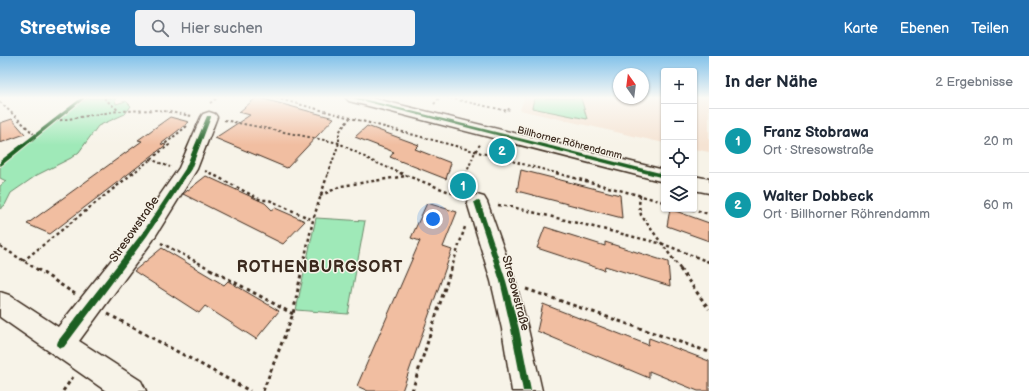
<!DOCTYPE html>
<html lang="de">
<meta charset="utf-8">
<style>
body{margin:0;font-family:"Balsamiq Sans",sans-serif;background:#f2f2f3;color:#1f2937}
.controls{position:absolute;right:12px;top:12px;display:grid;overflow:hidden;border-radius:4px;box-shadow:0 1px 3px #0004}
.controls button{width:36px;height:36px;display:grid;place-items:center;padding:0;border:0;border-bottom:1px solid #e0e1e3;background:#fff;color:#1f2937;font:20px sans-serif}
.compass{position:absolute;left:613px;top:12px;width:36px;height:36px;border-radius:50%;background:#fff;box-shadow:0 1px 3px #0004;rotate:346deg}
.you{position:absolute;left:433px;top:163px;width:14px;height:14px;margin:-10px;border:3px solid #fff;border-radius:50%;background:#1a73e8;box-shadow:0 0 0 6px #1a73e833}
.badge{display:grid;place-items:center;width:26px;height:26px;border-radius:50%;background:#1f6fb2;color:#fff;font-size:13px;font-weight:700}
.pin{position:absolute;translate:-50% -50%;border:2px solid #fff;box-shadow:0 1px 4px #0006}
.list{margin:0;padding:0;list-style:none}
h2{display:flex;justify-content:space-between;align-items:center;height:52px;margin:0;padding:0 16px;font-size:17px}
h2 small{font-size:13px;font-weight:400;color:#747a83}
.list li{display:grid;grid-template-columns:26px 1fr auto;gap:12px;align-items:center;box-sizing:border-box;height:64px;padding:0 16px;border-top:1px solid #e0e1e3}
.list b{display:block;font-size:15px;white-space:nowrap}
.list p{margin:0;font-size:13px;white-space:nowrap;color:#747a83}
.list em{font-size:13px;font-style:normal;color:#747a83}
.icon{flex:none;width:22px;height:22px;fill:none;stroke:currentColor;stroke-width:2;stroke-linecap:round;stroke-linejoin:round}
.map{position:relative;flex:none;width:709px;height:335px;overflow:hidden}
header{display:flex;align-items:center;gap:24px;box-sizing:border-box;height:56px;padding:0 20px;background:#1f6fb2;color:#fff}
header strong{font-size:19px}
nav{display:flex;gap:22px;margin-inline-start:auto;font-size:14px}
.search{width:280px;height:36px;background:#f2f2f3;display:flex;align-items:center;gap:10px;box-sizing:border-box;padding:0 14px;border-radius:4px;color:#747a83;font-size:15px}
main{display:flex}
aside{flex:1;background:#fff}
.map>svg:first-child{display:block}
</style>
<header>
<strong>Streetwise</strong>
<div class="search"><svg class="icon" aria-label="search" viewBox="0 0 24 24"><circle cx="10" cy="10" r="6"/><path d="M15 15l6 6"/></svg>Hier suchen</div>
<nav><a>Karte</a><a>Ebenen</a><a>Teilen</a></nav>
</header>
<main>
<div class="map">
<svg width="709" height="335" viewBox="0 0 709 335">
<rect width="100%" height="100%" fill="#f7f3e8"/>
<filter id="ink" filterUnits="userSpaceOnUse"><feTurbulence type="fractalNoise" baseFrequency=".025" numOctaves="2"/><feDisplacementMap in="SourceGraphic" scale="8" xChannelSelector="R" yChannelSelector="G"/><feConvolveMatrix kernelMatrix="1 2 1 2 8 2 1 2 1" color-interpolation-filters="sRGB"/></filter>
<g filter="url(#ink)">
<g fill="#f5e3d3">
<path d="M524,42H664V87L520,54Z"/>
<path d="M694,42H709V96L694,93Z"/>
</g>
<g fill="#9fe9b8" stroke="#6d8a6b">
<path d="M87,42H115L116,48L126,45L131,50L125,58L98,70L79,96L71,102L37,119L11,137L5,149L0,153V130L6,125L0,122V111L58,61Z"/>
<path d="M534,42H581L587,63L532,52Z"/>
<path d="M316,162L365,165L348,258L296,254Z"/>
</g>
<g fill="#f1bea1" stroke="#3b2a1e">
<path d="M256,42H260L334,62L287,112L215,82L250,59L239,56Z"/>
<path d="M170,61L189,66L161,88L166,89L50,178L27,168L142,85L138,84Z"/>
<path d="M12,63L25,78L0,87V67Z"/>
<path d="M367,70L419,89L415,93L451,107L446,123L390,101L394,96L355,81Z"/>
<path d="M521,114L620,139L622,162L517,135Z"/>
<path d="M206,120L265,147L272,154L275,152L305,165L283,188L183,138Z"/>
<path d="M427,147L457,156L443,191L452,194L402,335H368L357,330L420,185L411,182Z"/>
<path d="M670,153L709,167V185L667,170Z"/>
<path d="M545,171L605,190V186L668,206L670,230L605,210L604,214L537,192Z"/>
<path d="M162,192L224,229L228,225L279,255L256,283L205,250L199,257L134,215Z"/>
<path d="M543,248L648,289L649,282L709,305V335H698L649,315V322L537,275Z"/>
</g>
<g fill="none" stroke-linecap="round" stroke-linejoin="round">
<g stroke="#3b2a1e" stroke-width="3">
<g id="street">
<path d="M209,56L215,58L217,61L197,113L153,184L79,285L141,325L146,335H106L0,261V236L9,239L58,271L137,172L179,112L201,61L203,58Z"/>
<path d="M477,139L484,141L487,146L515,225L528,273L542,335H512L502,273L491,225L467,146L470,141Z"/>
</g>
</g>
<g stroke="#3b2a1e" stroke-width="3">
<g id="secondary">
<path d="M346,42H372L664,114V126L349,45Z"/>
<path d="M694,120L709,123V137L694,134Z"/>
</g>
</g>
<g stroke="#3b2a1e" stroke-width="2" stroke-dasharray="2.5 2.5" stroke-linecap="butt">
<path d="M104,42L118,54"/>
<path d="M276,42L560,118"/>
<path d="M450,42L508,55L509,52"/>
<path d="M0,46L36,80"/>
<path d="M210,47L217,42"/>
<path d="M434,48L439,42"/>
<path d="M224,64L339,87L372,105L403,118"/>
<path d="M55,65L118,55L159,54L192,60"/>
<path d="M150,103L170,111"/>
<path d="M205,115L212,118"/>
<path d="M132,118L169,89L166,87L187,70"/>
<path d="M328,118L339,87V76L350,62"/>
<path d="M466,118L475,96L481,87"/>
</g>
<g stroke="#3b2a1e" stroke-width="2.5" stroke-dasharray="3 3" stroke-linecap="butt">
<path d="M210,117L261,144H269L313,164"/>
<path d="M400,117L460,140"/>
<path d="M556,117L664,146"/>
<path d="M640,139L639,150L641,159L681,214"/>
<path d="M320,140L341,130L406,120"/>
<path d="M457,140L466,117"/>
<path d="M498,149L512,151L663,188L709,206"/>
<path d="M692,153L709,158"/>
<path d="M161,187L212,214"/>
<path d="M0,190L38,214"/>
<path d="M23,205L133,117"/>
<path d="M302,214L313,164L328,117"/>
<path d="M451,214L465,171"/>
</g>
<g stroke="#3b2a1e" stroke-width="3" stroke-dasharray="3.5 3.5" stroke-linecap="butt">
<path d="M37,213L75,238"/>
<path d="M210,213L293,258"/>
<path d="M680,213L709,253"/>
<path d="M526,233L709,296"/>
<path d="M108,258L250,335"/>
<path d="M63,335L73,321"/>
<path d="M263,335L293,258L302,213"/>
<path d="M412,335L451,213"/>
</g>
<use href="#street" fill="#f7f3e8" fill-rule="evenodd"/>
<use href="#secondary" fill="#f7f3e8" fill-rule="evenodd"/>
<g stroke="#f7f3e8" stroke-width="2">
<g id="cycleway">
<path d="M81,42H85L2,109L0,110V105Z"/>
<path d="M352,42H359L664,118V122Z"/>
<path d="M207,60H211V61L191,113L147,180L64,291L61,292L58,291L57,288L58,285L143,176L185,113Z"/>
<path d="M477,144L480,146L506,225L519,273L531,335H523L511,273L500,225L474,146Z"/>
</g>
</g>
<use href="#cycleway" fill="#1b5e20" fill-rule="evenodd"/>
</g>
</g>
<linearGradient id="sky" x2="0" y2="1"><stop stop-color="#83c2ea"/><stop offset="0.47" stop-color="#fbfaf5"/><stop offset="1" stop-color="#fbfaf5" stop-opacity="0"/></linearGradient>
<rect width="709" height="89" fill="url(#sky)"/>
<g text-anchor="middle" stroke-width="3" stroke-linejoin="round" paint-order="stroke">
<g font-size="10" fill="#3b2a1e" stroke="#f7f3e8">
<text transform="translate(570 86) rotate(14)" y="4">Billhorner Röhrendamm</text>
</g>
<g font-size="12" fill="#3b2a1e" stroke="#f7f3e8">
<text transform="translate(134 173) rotate(-55)" y="4">Stresowstraße</text>
<text transform="translate(516 237) rotate(75)" y="4">Stresowstraße</text>
</g>
<g font-size="16" font-weight="bold" letter-spacing="1" fill="#3b2a1e" stroke="#f7f3e8">
<text x="320" y="216">ROTHENBURGSORT</text>
</g>
</g>
</svg>
<div class="controls">
<button>+</button>
<button>−</button>
<button><svg class="icon" aria-label="locate" viewBox="0 0 24 24"><circle cx="12" cy="12" r="6"/><path d="M12 2v4M12 18v4M2 12h4M18 12h4"/></svg></button>
<button><svg class="icon" aria-label="layers" viewBox="0 0 24 24"><path d="M12 4l9 5-9 5-9-5zM3 14l9 5 9-5"/></svg></button>
</div>
<svg class="compass" viewBox="-18 -18 36 36"><path d="M0-13l5 13h-10z" fill="#e53935"/><path d="M0 13l5-13h-10z" fill="#747a83"/></svg>
<div class="you"></div>
<div class="pin badge" style="left:463px;top:130px;background:#0f9aa8">1</div>
<div class="pin badge" style="left:502px;top:95px;background:#0f9aa8">2</div>
</div>
<aside>
<h2>In der Nähe<small>2 Ergebnisse</small></h2>
<ul class="list">
<li><span class="badge" style="background:#0f9aa8">1</span><div><b>Franz Stobrawa</b><p>Ort · Stresowstraße</p></div><em>20 m</em></li>
<li><span class="badge" style="background:#0f9aa8">2</span><div><b>Walter Dobbeck</b><p>Ort · Billhorner Röhrendamm</p></div><em>60 m</em></li>
</ul>
</aside>
</main>
